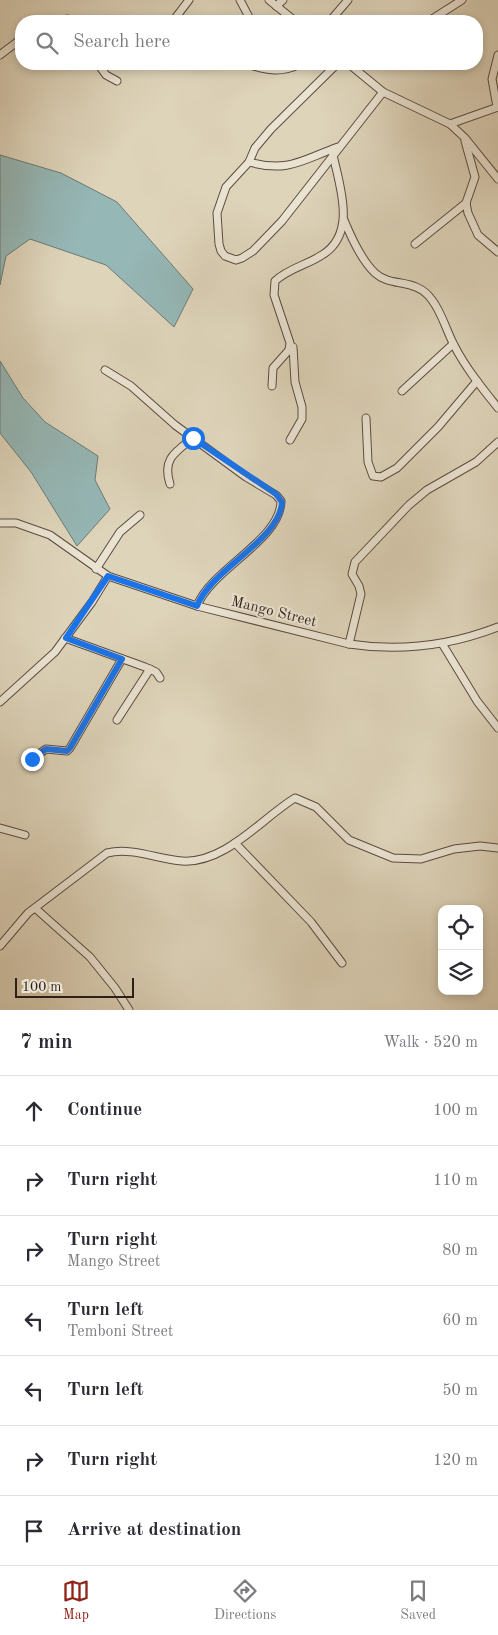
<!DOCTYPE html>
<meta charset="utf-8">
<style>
body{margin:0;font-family:"Old Standard TT",serif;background:#f7f7f7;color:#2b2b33}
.controls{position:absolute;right:15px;bottom:15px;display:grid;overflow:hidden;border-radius:10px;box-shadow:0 2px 8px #0003}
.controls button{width:45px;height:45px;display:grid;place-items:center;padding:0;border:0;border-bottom:1px solid #e1e1e2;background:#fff;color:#2b2b33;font:25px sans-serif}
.scale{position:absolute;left:15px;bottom:12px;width:119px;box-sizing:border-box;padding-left:5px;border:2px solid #2f1f18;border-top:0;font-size:14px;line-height:18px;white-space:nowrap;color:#2f1f18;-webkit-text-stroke:4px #eae3d2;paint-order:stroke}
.stop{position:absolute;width:15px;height:15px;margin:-11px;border:4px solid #1a73e8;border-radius:50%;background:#fff}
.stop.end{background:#1a73e8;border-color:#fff;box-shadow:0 1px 5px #0008}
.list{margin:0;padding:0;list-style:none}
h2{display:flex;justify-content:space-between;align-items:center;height:65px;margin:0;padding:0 20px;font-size:21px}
h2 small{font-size:16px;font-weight:400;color:#7c7c81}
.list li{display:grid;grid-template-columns:32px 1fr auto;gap:15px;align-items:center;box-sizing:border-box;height:70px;padding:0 20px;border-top:1px solid #e1e1e2}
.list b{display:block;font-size:19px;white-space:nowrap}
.list p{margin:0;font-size:16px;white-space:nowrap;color:#7c7c81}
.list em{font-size:16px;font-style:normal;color:#7c7c81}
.icon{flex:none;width:28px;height:28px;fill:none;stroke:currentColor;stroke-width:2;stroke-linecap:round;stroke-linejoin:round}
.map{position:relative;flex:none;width:498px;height:1010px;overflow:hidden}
.search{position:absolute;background:#fff;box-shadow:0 2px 8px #0003;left:15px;right:15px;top:15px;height:55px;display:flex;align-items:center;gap:12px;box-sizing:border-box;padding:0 18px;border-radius:20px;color:#7c7c81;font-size:19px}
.sheet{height:555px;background:#fff}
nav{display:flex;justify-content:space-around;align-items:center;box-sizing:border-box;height:70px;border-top:1px solid #e1e1e2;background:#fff;font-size:14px;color:#7c7c81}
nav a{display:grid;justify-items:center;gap:2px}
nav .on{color:#8f2418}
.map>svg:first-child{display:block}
</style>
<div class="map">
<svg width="498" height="1010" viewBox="0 0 498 1010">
<rect width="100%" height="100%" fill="#ded4ba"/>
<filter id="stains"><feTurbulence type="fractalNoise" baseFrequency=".004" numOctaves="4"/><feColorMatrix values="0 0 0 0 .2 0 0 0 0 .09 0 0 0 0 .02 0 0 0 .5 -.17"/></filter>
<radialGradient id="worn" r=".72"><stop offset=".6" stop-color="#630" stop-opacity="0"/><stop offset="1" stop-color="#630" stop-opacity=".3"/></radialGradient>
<g fill="#95b7b6" stroke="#6c7a77">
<path d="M0,155L61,173L117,202L193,289L174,327L106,265L30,239L6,256L0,285Z"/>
<path d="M0,361L23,398L45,422L98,456L95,480L110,509L77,546L31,472L0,433Z"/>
</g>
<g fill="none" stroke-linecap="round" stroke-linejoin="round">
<g stroke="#5b4c40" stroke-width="9">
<g id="street">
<path d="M240,0L251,21"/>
<path d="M269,0L295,21"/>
<path d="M276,6L283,0"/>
<path d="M59,21L67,19L72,21"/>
<path d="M173,21L189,0"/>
<path d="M330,21L348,0"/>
<path d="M429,21L462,0"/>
<path d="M0,55L21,39"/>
<path d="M98,64L106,75L117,81"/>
<path d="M248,64C266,71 282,73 300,64"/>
<path d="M337,64L271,129L255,148L249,162L226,187L217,213L219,244L221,251L225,256L236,260L242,258L253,251L282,221L383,92"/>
<path d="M349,64L383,92L450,124L465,138L498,179"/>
<path d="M497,107L492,79L498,55"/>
<path d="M450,124L498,107"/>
<path d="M465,141L475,177L466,203L468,213L478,235L498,252"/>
<path d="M249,162C288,173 302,160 338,147"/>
<path d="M344,220C351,237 361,260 375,273C391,288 416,277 432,300C442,313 446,330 454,345C465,367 482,388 498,408"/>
<path d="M415,244L466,203"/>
<path d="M105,370L131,386L175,425L246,477L276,495L281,501C281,540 211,569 197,606"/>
<path d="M272,386L273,368L289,350L290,343L274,295L275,281C289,268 307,265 322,255C357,234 340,187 333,155"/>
<path d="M402,391L453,344"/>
<path d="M366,418L368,462L373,476L381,477L397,468L438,427L477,381"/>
<path d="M290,440L302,419V407L295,382L293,347"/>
<path d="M170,484C162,459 175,452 193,438"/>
<path d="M0,523H16L50,535L108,576L197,606L349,644C401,652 449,646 498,627"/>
<path d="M96,569L120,532L140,515"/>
<path d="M65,638L145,667L156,672L160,678"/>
<path d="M349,644L361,594L359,586L352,574L355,562L409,505L427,490L476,462L498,442"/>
<path d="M443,645L477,701L498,728"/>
<path d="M0,702L55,652L92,602L108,576"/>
<path d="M117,720L150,669"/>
<path d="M32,759L46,749L67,751L70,748L122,659"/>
<path d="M0,828L25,835"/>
<path d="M235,843L311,922L342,963"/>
<path d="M35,908L90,957L115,988L129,1010"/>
<path d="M0,946L28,913L107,853C132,847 157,859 182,861C225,864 262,818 295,798L316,807L349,840L393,858L421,859L454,849L480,846L498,848"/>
</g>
</g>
<use href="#street" stroke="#eae3d2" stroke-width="7"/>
</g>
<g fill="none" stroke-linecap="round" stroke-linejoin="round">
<path stroke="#1a73e8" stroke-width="6" d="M32,759L46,749L67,751L70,748L122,659L66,638L108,576L197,606C211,569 280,540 282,502L276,494L193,438"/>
</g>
<g text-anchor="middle" stroke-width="4" stroke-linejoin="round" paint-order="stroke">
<g font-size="15" fill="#2f1f18" stroke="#eae3d2">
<text transform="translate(274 611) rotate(14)" y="5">Mango Street</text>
</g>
</g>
<rect width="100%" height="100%" filter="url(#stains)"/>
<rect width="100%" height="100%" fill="url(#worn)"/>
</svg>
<div class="controls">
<button><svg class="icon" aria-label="locate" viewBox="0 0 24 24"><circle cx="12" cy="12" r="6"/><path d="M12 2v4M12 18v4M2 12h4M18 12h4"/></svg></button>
<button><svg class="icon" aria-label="layers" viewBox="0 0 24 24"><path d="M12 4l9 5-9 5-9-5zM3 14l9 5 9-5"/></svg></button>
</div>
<div class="scale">100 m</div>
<div class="stop" style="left:193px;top:438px"></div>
<div class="stop end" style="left:32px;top:759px"></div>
<div class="search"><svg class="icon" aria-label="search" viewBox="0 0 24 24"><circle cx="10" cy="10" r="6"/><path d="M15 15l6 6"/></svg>Search here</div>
</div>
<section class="sheet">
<h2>7 min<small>Walk · 520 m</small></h2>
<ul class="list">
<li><svg class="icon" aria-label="ahead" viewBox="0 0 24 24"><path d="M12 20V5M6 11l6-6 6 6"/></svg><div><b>Continue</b></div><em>100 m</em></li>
<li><svg class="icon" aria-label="right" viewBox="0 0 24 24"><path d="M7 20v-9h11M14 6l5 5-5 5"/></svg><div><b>Turn right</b></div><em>110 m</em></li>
<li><svg class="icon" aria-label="right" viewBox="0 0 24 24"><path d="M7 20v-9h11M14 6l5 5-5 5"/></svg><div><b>Turn right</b><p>Mango Street</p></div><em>80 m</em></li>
<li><svg class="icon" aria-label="left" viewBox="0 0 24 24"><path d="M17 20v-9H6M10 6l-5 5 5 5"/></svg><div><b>Turn left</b><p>Temboni Street</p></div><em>60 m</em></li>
<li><svg class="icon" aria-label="left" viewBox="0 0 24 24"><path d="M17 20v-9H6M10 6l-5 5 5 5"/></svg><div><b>Turn left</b></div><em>50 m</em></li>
<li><svg class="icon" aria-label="right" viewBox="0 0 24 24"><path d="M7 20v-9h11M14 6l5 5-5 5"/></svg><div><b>Turn right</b></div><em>120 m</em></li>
<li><svg class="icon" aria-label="arrive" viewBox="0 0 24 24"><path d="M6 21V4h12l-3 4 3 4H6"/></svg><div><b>Arrive at destination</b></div></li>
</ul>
</section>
<nav>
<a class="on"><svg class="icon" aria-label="map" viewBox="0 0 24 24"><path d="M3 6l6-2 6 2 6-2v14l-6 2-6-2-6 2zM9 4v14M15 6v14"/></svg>Map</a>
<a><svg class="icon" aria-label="directions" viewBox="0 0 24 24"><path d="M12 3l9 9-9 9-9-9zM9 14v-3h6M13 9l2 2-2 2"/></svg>Directions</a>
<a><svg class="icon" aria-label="saved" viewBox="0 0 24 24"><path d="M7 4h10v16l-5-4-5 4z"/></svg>Saved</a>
</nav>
